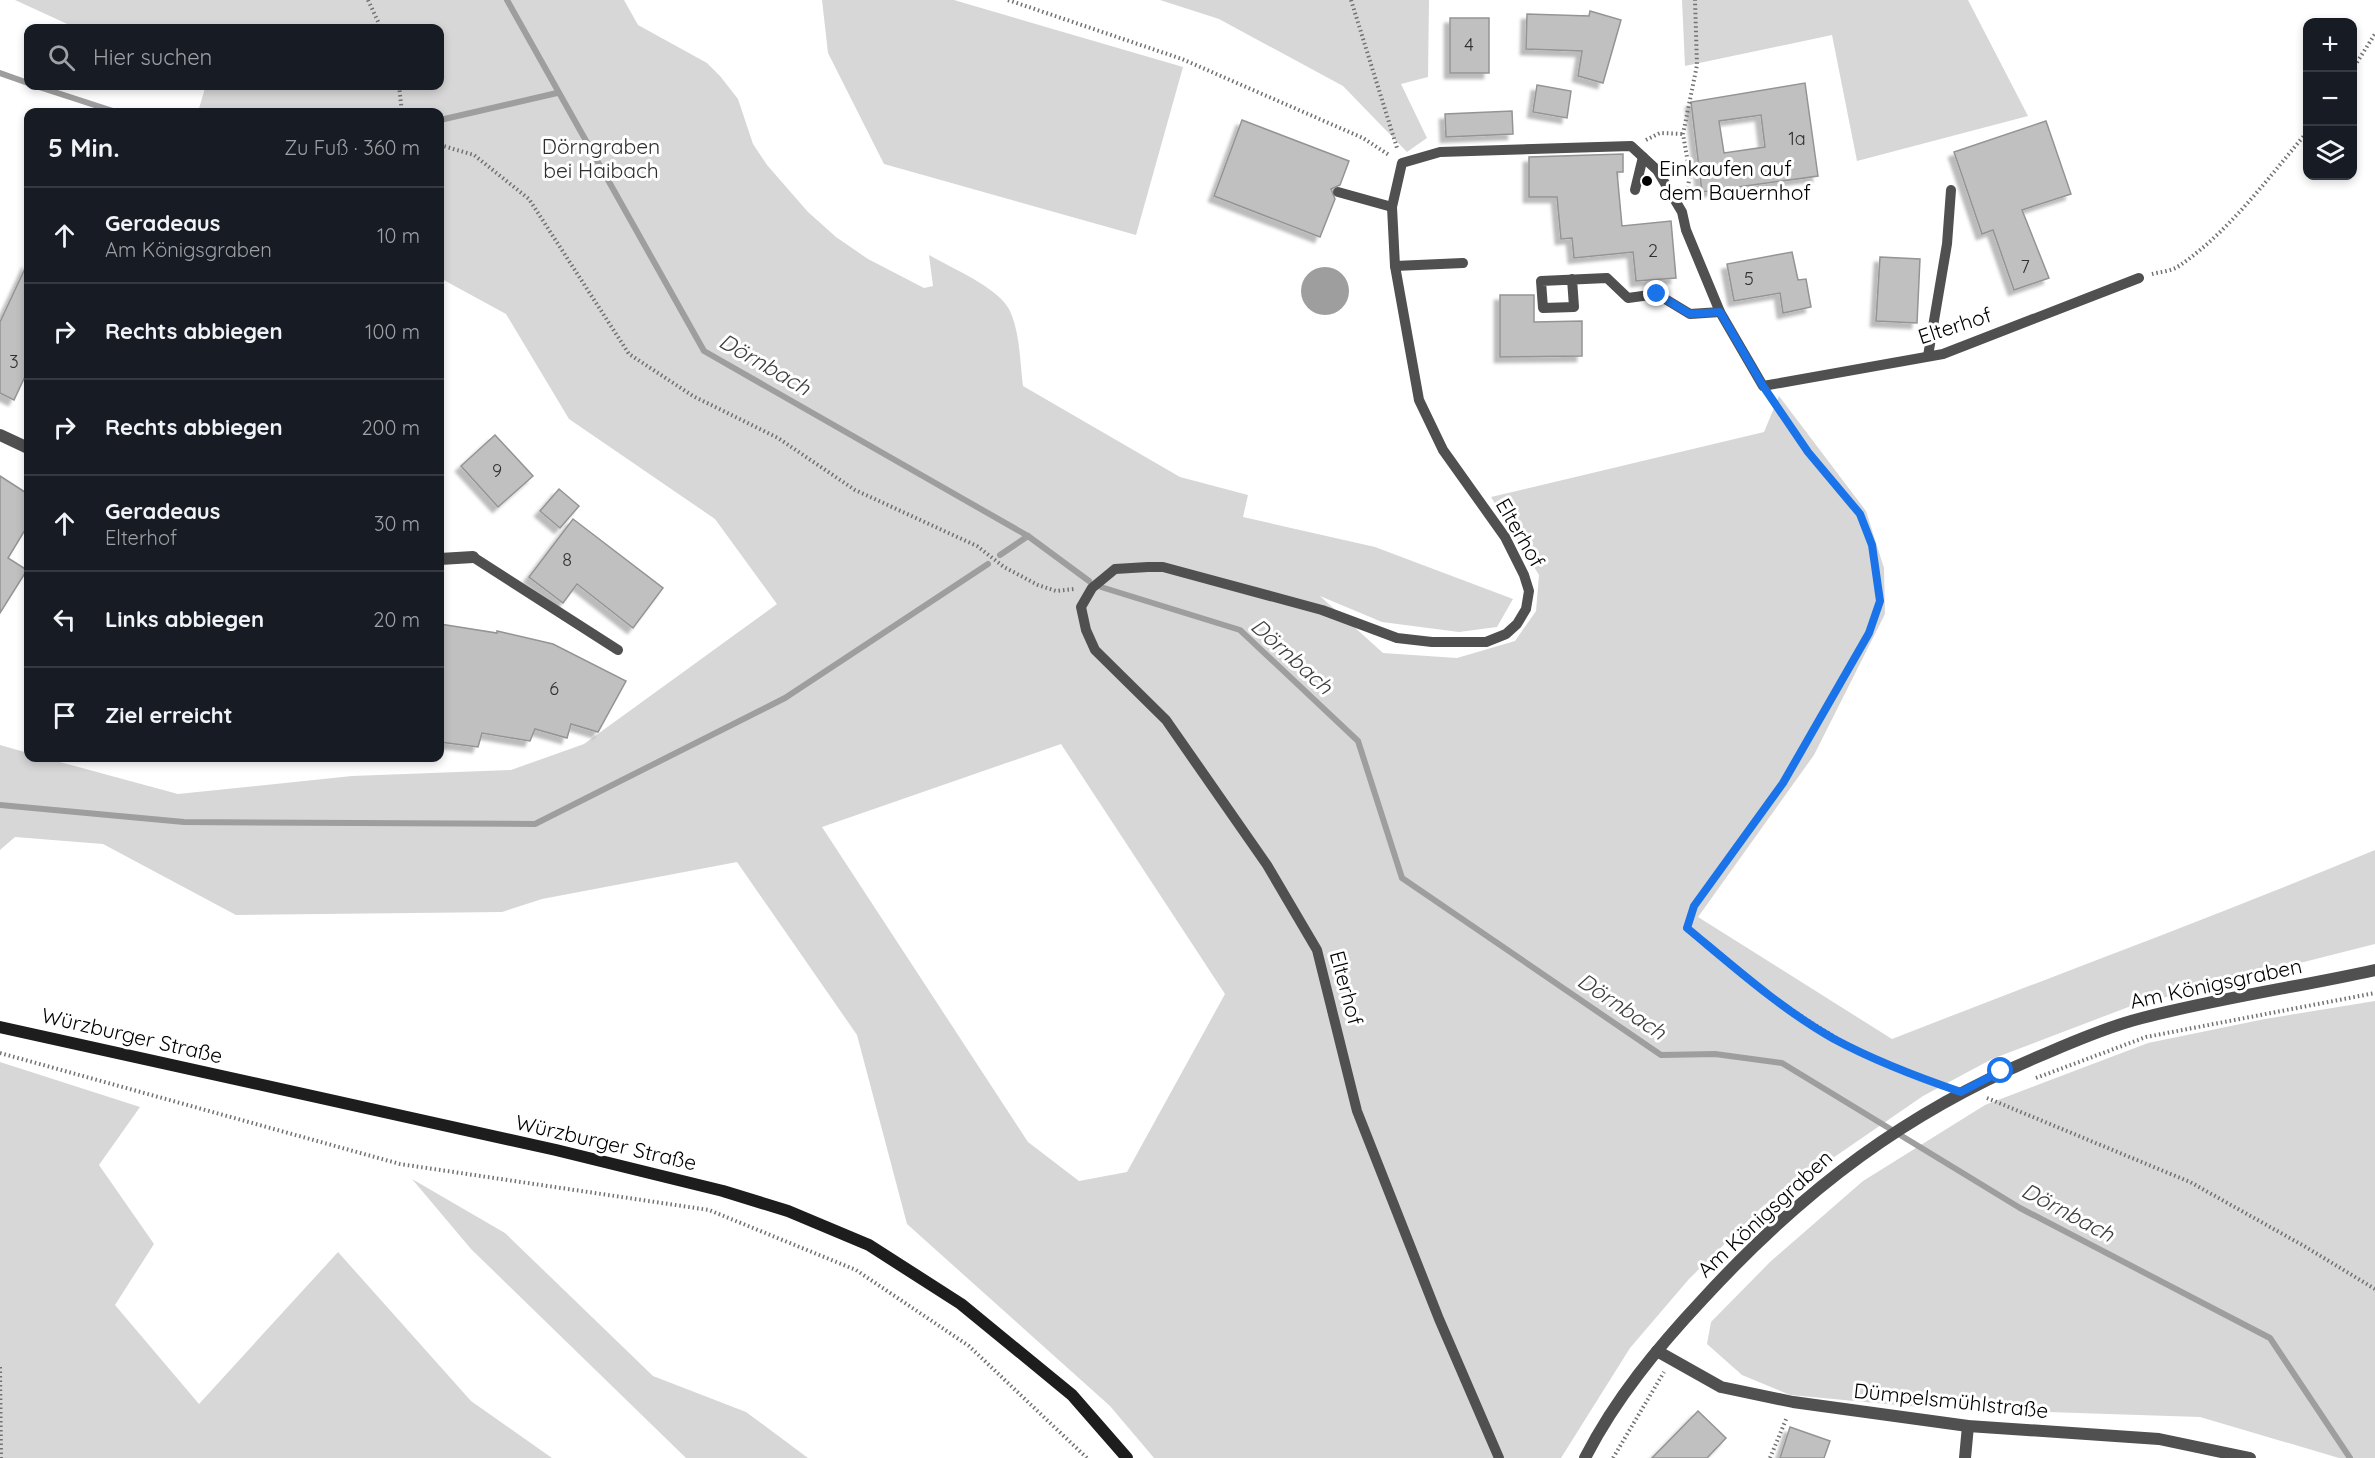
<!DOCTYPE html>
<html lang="de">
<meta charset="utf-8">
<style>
body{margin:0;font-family:Quicksand,sans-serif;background:#242831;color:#f1f3f6}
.controls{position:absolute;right:18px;top:18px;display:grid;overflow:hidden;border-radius:12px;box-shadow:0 3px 9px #0003}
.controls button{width:54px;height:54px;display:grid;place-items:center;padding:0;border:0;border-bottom:2px solid #363941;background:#171b24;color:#f1f3f6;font:30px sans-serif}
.stop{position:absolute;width:18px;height:18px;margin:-14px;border:4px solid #1a73e8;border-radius:50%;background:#fff}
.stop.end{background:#1a73e8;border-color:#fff;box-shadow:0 2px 6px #0008}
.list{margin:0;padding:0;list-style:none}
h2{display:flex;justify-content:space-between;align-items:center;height:78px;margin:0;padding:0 24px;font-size:26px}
h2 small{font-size:20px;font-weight:400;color:#9ea1a6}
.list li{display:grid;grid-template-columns:39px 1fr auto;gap:18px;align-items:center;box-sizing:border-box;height:96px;padding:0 24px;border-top:2px solid #363941}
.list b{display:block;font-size:22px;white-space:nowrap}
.list p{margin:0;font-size:20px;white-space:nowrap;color:#9ea1a6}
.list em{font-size:20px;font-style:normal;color:#9ea1a6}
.icon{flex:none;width:33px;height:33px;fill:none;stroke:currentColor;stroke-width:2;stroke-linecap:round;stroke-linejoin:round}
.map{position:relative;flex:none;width:2375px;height:1458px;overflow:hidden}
.search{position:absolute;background:#171b24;box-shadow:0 3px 9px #0003;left:24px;top:24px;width:420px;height:66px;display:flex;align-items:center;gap:15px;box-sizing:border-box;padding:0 21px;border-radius:12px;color:#9ea1a6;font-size:22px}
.panel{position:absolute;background:#171b24;box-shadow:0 3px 9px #0003;left:24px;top:108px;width:420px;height:654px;border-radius:12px}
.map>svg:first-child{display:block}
</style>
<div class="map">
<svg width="2375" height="1458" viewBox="0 0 2375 1458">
<defs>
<filter id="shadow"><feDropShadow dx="-5.5" dy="5.5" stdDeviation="1.5" flood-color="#0004"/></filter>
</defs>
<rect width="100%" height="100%" fill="#fff"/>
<g fill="#d7d7d7" fill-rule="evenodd">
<path d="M15,0H624L638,25L707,63L720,76L738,99L753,144L767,165L808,212L836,237L868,259L924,288L933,286L929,255C951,268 996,286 1009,309C1020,330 1020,363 1023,386L1180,477L1248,495L1243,517L1375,547L1513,599L1497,627L1459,632L1382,622L1320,596L1383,653L1457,658L1515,641L1536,611L1539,575L1491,497L1764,432L1779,396L1866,511L1884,568L1885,614L1814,755L1698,917L1892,1039C2053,976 2216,916 2375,850V944L2131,1006L1992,1059L1923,1096L1763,1206L1689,1279L1630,1348L1561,1458H1154L1110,1406L907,1224L857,1035L737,862L542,899L502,912L236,915L103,844L15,837L0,850V745L28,753V758H45L178,794L352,776L511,770L584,744L777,604L715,519L569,419L506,314L440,278V112H198L205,88L199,86H440V28H76ZM1061,744L1225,994L1127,1172L1079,1181L1028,1142L822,827Z"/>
<path d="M822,0H954L1183,67L1136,235L884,164L828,53Z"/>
<path d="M1160,0H1429L1428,77L1401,84L1427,138L1407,152L1343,86L1219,19Z"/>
<path d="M1682,0H1968L2028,116L1857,161L1832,35L1685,66Z"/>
<path d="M2375,1001V1458H2339L2200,1417L1930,1408L1790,1395L1742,1375L1707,1344L1711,1322L1770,1262L1863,1181L1985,1105L2148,1043L2265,1019Z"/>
<path d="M0,1062L140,1107L99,1165L154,1244L115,1305L199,1404L338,1252L471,1401L552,1458H0Z"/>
<path d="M412,1179L505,1233L653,1376L746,1412L808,1458H686L471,1249Z"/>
</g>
<circle fill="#9e9e9e" cx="1325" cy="291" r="24"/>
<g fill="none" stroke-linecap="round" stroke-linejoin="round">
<g stroke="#9e9e9e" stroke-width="6">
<path d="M507,0L704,351L1028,536L1089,581"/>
<path d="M0,73L28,83"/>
<path d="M36,86L116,112"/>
<path d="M440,120L557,93"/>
<path d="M1000,555L1028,536"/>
<path d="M1101,587L1240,630L1358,741L1402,878L1661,1055L1715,1054L1782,1063L2020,1208L2270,1338L2350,1458"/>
<path d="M0,805L184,822L535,824L785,698L988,564"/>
</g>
</g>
<g fill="#c0c0c0" stroke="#949494" stroke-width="1.5" fill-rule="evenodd" filter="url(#shadow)">
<path d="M1590,11L1621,20L1603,83L1578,76L1582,51L1526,49L1527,14L1589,16Z"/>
<rect x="1450" y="18" width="39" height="55"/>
<path d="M1805,83L1818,176L1702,192L1691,102ZM1761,115L1765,147L1724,153L1719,121Z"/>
<path d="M1537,85L1571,91L1567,118L1533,112Z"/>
<path d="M1512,111L1513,134L1446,137L1445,114Z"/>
<path d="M1242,120L1349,161L1340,185L1331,189L1335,199L1320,237L1214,196Z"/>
<path d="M2046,121L2071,194L2022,210L2049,278L2014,290L1993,230L1982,234L1954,152Z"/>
<path d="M1623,154V172H1617L1622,226L1671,221L1676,278L1636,281L1633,252L1574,258L1572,238L1561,239L1557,197H1529V157Z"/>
<path d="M1792,252L1798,280L1806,279L1811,307L1783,313L1780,293L1734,301L1727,264Z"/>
<path d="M1880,257L1920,259L1917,323L1876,321Z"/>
<path d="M28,262V370L14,400L0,393V322Z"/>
<path d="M1500,295H1534V322L1582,321V356L1500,357Z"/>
<path d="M495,435L533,476L498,507L461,466Z"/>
<path d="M0,476L28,494V525L8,558L27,570L0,613Z"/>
<path d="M559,489L579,506L560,528L540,511Z"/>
<path d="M573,519L663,588L633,628L577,584L563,603L529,577Z"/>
<path d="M440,624L497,633V631L553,644L626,681L598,732L571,724L567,738L535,729L530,741L482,733L478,747L440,742Z"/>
<path d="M1698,1411L1726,1438L1707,1458H1652Z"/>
<path d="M1790,1427L1830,1441L1824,1458H1780Z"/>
</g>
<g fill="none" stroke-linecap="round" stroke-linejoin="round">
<g stroke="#727272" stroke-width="4" stroke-dasharray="1.5 3" stroke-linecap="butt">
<path d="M368,0L381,28"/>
<path d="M1008,0L1182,59L1363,138L1389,155"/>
<path d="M1351,0L1397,148"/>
<path d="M2352,70L2375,34"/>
<path d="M399,86L402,112"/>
<path d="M1646,140L1660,133L1683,134"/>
<path d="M440,145L474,155L529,199L629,354L693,396L778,438L855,490L977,546L1004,567L1038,585L1056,591L1074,589"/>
<path d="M1687,192L1690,175L1683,134L1697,65L1695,0"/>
<path d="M2152,274C2160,272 2172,271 2179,266C2230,231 2268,178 2308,131"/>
<path d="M1772,399L1808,452L1860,515L1872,545L1880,601L1869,633L1783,783L1694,906L1687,929C1772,998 1837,1050 1942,1085"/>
<path d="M0,1053L400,1164L709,1210L856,1270L969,1346L1087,1458"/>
<path d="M2036,1078L2146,1037L2375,993"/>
<path d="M1987,1098L2190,1182L2304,1246L2375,1289"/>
<path d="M0,1367L1,1458"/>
<path d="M1613,1458L1664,1372"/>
<path d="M1770,1458L1787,1417"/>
</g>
<g stroke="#505050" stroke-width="10">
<path d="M1635,190L1643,157"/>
<path d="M1338,192L1392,207"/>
<path d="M1395,266L1463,263"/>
<path d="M1572,279L1574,307L1543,308L1541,281L1607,278L1628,298L1657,294L1690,314L1720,312"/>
<path d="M1928,356L1947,244L1951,190"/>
<path d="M473,557L618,650"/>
<path d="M1499,1458L1439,1319L1357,1111L1317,950L1267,865L1166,720L1095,650L1086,630L1081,607L1092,588L1115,569L1148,567H1163L1322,610L1397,638L1432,642H1486L1506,634L1517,624L1526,609L1529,591L1524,575L1505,537L1443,450L1419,400L1395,266L1392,207L1402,163L1440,152L1631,146L1657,170L1682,212L1686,230L1720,312L1763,386L1943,354L2139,278"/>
</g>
<g stroke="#505050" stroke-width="12">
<path d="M0,435L28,448"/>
<path d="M440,559L473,557"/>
<path d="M1657,1351L1721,1387L1793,1402L1968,1426L2159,1439L2250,1458"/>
<path d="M1965,1458L1968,1426"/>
</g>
<path stroke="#505050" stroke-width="12" d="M1585,1458C1615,1399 1658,1347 1703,1299C1804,1189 1908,1110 2047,1053C2077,1040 2110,1026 2142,1018C2219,998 2298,987 2375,970"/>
<path stroke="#1d1d1d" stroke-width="12" d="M0,1027L556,1150L723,1191L788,1211L869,1245L961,1304L1072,1395L1127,1458"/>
</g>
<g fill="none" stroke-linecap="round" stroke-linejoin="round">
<path stroke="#1a73e8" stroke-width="8" d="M1657,294L1690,314L1720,312L1763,386L1808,452L1860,514L1872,545L1880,601L1869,633L1783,783L1694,906L1687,928C1734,967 1781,1009 1834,1039C1875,1061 1917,1077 1961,1092L2001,1071"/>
</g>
<circle fill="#000" stroke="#fff" stroke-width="2" cx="1647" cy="181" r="6"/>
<g text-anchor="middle" stroke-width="6" stroke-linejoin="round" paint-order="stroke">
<g font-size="18" fill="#303030">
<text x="1469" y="51">4</text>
<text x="1797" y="145">1a</text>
<text x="1653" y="257">2</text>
<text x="2025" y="273">7</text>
<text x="1749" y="285">5</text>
<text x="14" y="368">3</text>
<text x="497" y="477">9</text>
<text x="567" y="566">8</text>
<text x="554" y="695">6</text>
</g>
<g font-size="21" fill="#2e2e2e" stroke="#fff">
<text x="601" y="154">Dörngraben<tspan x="601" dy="24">bei Haibach</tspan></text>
</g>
<g font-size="21" fill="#000" stroke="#fff" text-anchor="start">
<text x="1659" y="176">Einkaufen auf<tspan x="1659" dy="24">dem Bauernhof</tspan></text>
</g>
<g font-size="21" fill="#000" stroke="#fff">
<text transform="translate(1955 326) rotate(-18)" y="7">Elterhof</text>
<text transform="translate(1520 533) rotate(60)" y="7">Elterhof</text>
<text transform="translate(2216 984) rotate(-12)" y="7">Am Königsgraben</text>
<text transform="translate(1346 988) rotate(75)" y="7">Elterhof</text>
<text transform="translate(132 1036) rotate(13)" y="7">Würzburger Straße</text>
<text transform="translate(606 1143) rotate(13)" y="7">Würzburger Straße</text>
<text transform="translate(1765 1214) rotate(-43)" y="7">Am Königsgraben</text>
<text transform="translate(1951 1401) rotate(6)" y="7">Dümpelsmühlstraße</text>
</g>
<g font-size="22" font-style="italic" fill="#3f3f3f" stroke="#fff">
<text transform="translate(765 364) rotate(30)" y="8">Dörnbach</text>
<text transform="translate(1292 656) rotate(42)" y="8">Dörnbach</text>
<text transform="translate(1622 1006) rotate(34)" y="8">Dörnbach</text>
<text transform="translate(2068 1212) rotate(28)" y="8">Dörnbach</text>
</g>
</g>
</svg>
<div class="controls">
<button>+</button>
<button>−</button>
<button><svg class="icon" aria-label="layers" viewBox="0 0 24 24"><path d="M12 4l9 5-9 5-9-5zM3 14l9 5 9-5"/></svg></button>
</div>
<div class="stop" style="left:2001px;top:1071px"></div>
<div class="stop end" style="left:1657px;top:294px"></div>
<div class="search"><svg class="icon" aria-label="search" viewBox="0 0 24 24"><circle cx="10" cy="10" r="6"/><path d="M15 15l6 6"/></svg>Hier suchen</div>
<section class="panel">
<h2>5 Min.<small>Zu Fuß · 360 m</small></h2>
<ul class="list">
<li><svg class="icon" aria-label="ahead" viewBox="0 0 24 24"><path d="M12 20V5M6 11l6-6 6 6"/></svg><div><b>Geradeaus</b><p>Am Königsgraben</p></div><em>10 m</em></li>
<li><svg class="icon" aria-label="right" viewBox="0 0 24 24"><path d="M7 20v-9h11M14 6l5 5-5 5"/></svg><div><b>Rechts abbiegen</b></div><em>100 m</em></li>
<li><svg class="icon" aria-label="right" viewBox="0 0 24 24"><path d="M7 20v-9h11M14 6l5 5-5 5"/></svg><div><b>Rechts abbiegen</b></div><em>200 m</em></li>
<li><svg class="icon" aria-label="ahead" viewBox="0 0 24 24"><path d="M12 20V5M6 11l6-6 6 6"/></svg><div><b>Geradeaus</b><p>Elterhof</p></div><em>30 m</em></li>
<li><svg class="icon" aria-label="left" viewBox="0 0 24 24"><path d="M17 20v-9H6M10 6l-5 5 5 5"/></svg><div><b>Links abbiegen</b></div><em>20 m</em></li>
<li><svg class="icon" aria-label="arrive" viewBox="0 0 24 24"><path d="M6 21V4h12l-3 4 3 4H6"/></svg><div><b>Ziel erreicht</b></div></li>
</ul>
</section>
</div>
